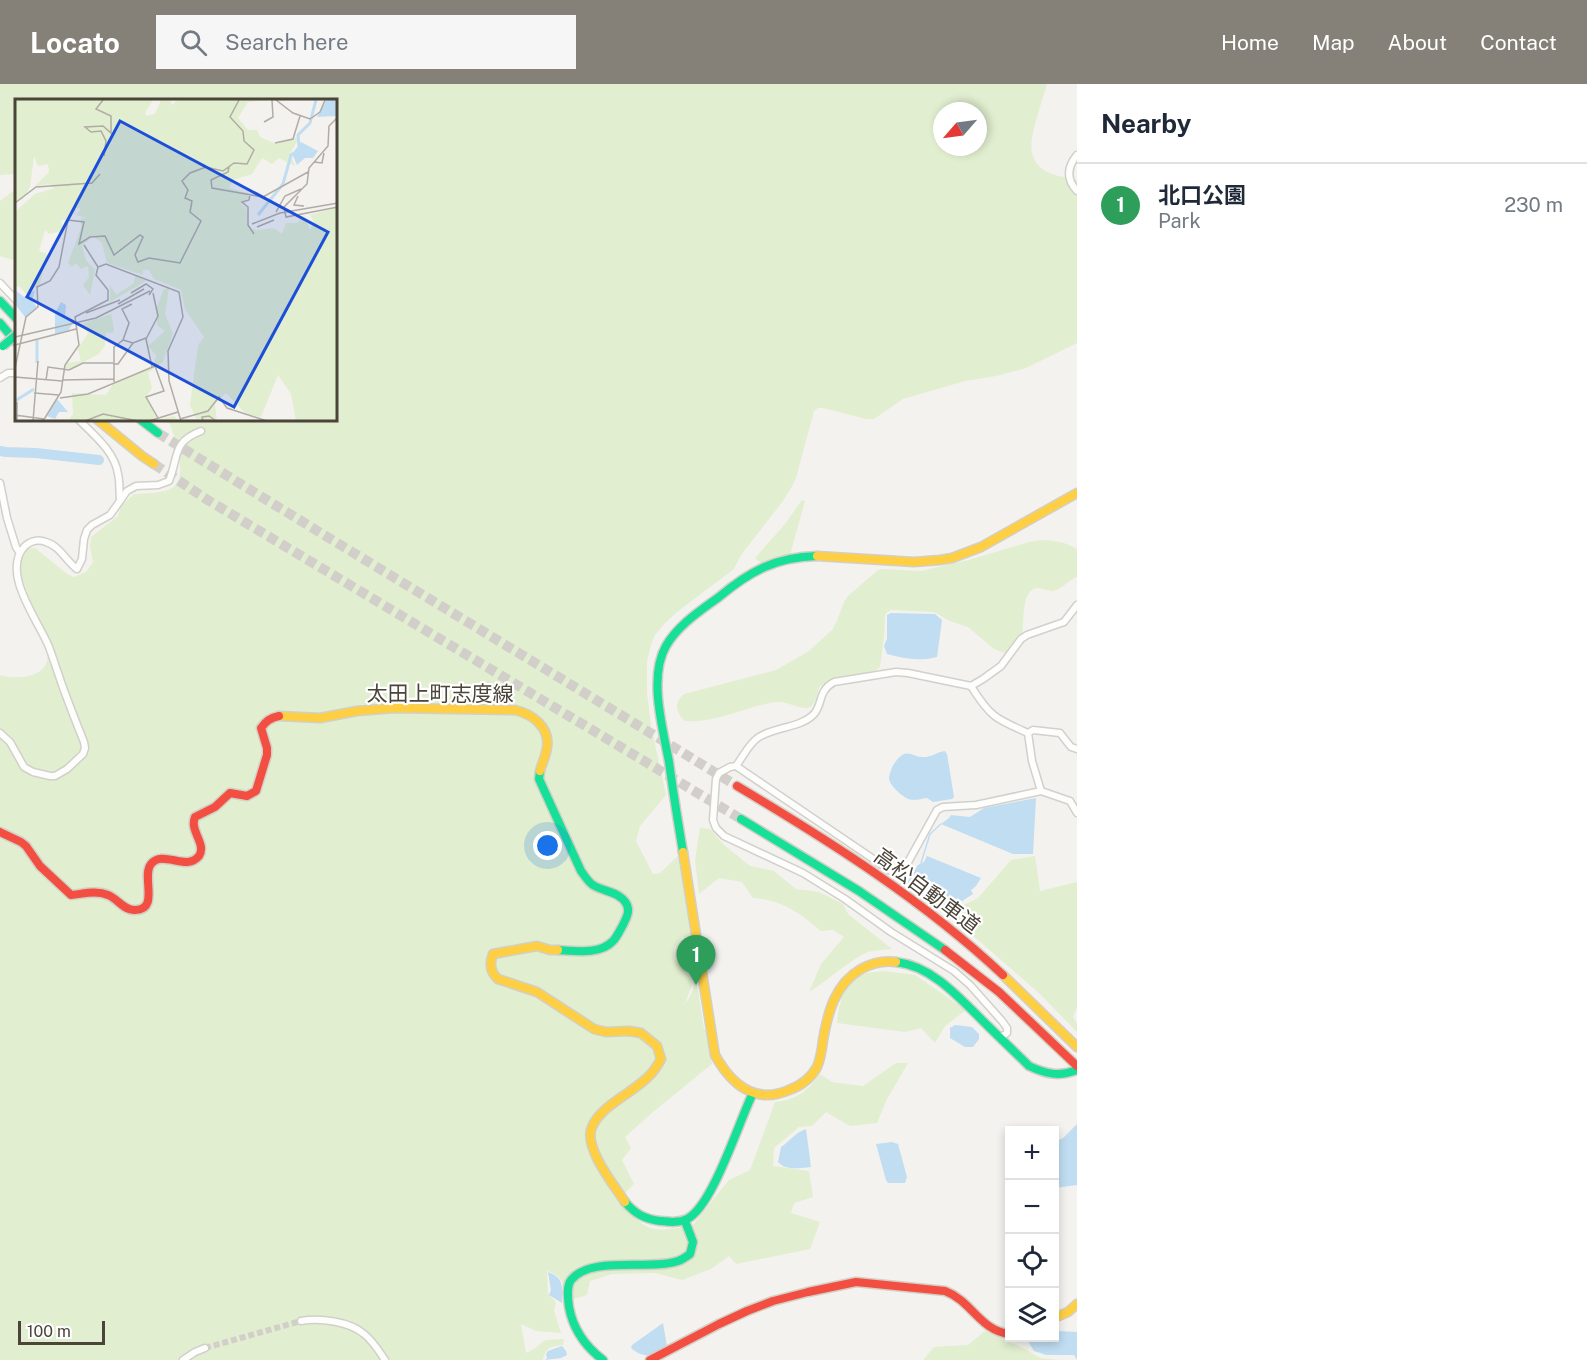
<!DOCTYPE html>
<meta charset="utf-8">
<style>
body{margin:0;font-family:"Public Sans","Noto Sans JP",sans-serif;background:#f6f6f7;color:#1f2937}
.controls{position:absolute;right:18px;bottom:18px;display:grid;overflow:hidden;border-radius:0px;box-shadow:0 3px 9px #0003}
.controls button{width:54px;height:54px;display:grid;place-items:center;padding:0;border:0;border-bottom:2px solid #e0e1e3;background:#fff;color:#1f2937;font:30px sans-serif}
.compass{position:absolute;left:933px;top:18px;width:54px;height:54px;border-radius:50%;background:#fff;box-shadow:0 3px 9px #0003;rotate:242deg}
.scale{position:absolute;left:18px;bottom:15px;width:87px;box-sizing:border-box;padding-left:6px;border:3px solid #4b4439;border-top:0;font-size:16px;line-height:21px;white-space:nowrap;color:#4b4439;-webkit-text-stroke:4px #fff;paint-order:stroke}
.you{position:absolute;left:548px;top:762px;width:21px;height:21px;margin:-15px;border:4px solid #fff;border-radius:50%;background:#1a73e8;box-shadow:0 0 0 9px #1a73e833}
.badge{display:grid;place-items:center;width:39px;height:39px;border-radius:50%;background:#868178;color:#fff;font-size:20px;font-weight:700}
.pin{position:absolute;translate:-50% -50px;filter:drop-shadow(0 2px 3px #0008)}
.pin::after{content:'';position:absolute;top:32px;width:21px;height:18px;background:inherit;clip-path:polygon(0 0,100% 0,50% 100%)}
.list{margin:0;padding:0;list-style:none}
h2{display:flex;justify-content:space-between;align-items:center;height:78px;margin:0;padding:0 24px;font-size:26px}
h2 small{font-size:20px;font-weight:400;color:#747a83}
.list li{display:grid;grid-template-columns:39px 1fr auto;gap:18px;align-items:center;box-sizing:border-box;height:84px;padding:0 24px;border-top:2px solid #e0e1e3}
.list b{display:block;font-size:22px;white-space:nowrap}
.list p{margin:0;font-size:20px;white-space:nowrap;color:#747a83}
.list em{font-size:20px;font-style:normal;color:#747a83}
.icon{flex:none;width:33px;height:33px;fill:none;stroke:currentColor;stroke-width:2;stroke-linecap:round;stroke-linejoin:round}
.map{position:relative;flex:none;width:1077px;height:1276px;overflow:hidden}
header{display:flex;align-items:center;gap:36px;box-sizing:border-box;height:84px;padding:0 30px;background:#868178;color:#fff}
header strong{font-size:28px}
nav{display:flex;gap:33px;margin-inline-start:auto;font-size:21px}
.search{width:420px;height:54px;background:#f6f6f7;display:flex;align-items:center;gap:15px;box-sizing:border-box;padding:0 21px;border-radius:0px;color:#747a83;font-size:22px}
main{display:flex}
aside{flex:1;background:#fff}
.map>svg:first-child{display:block}
</style>
<header>
<strong>Locato</strong>
<div class="search"><svg class="icon" aria-label="search" viewBox="0 0 24 24"><circle cx="10" cy="10" r="6"/><path d="M15 15l6 6"/></svg>Search here</div>
<nav><a>Home</a><a>Map</a><a>About</a><a>Contact</a></nav>
</header>
<main>
<div class="map">
<svg width="1077" height="1276" viewBox="0 0 1077 1276">
<rect width="100%" height="100%" fill="#f4f2ee"/>
<g fill="#e1eecf" fill-rule="evenodd">
<path d="M0,0H1047C1043,16 1028,54 1032,69C1033,74 1037,81 1041,84C1051,92 1066,93 1077,96V259L1026,284L996,292L965,297L903,315L874,335H866L823,324H818L814,327L796,394L791,404L783,417L741,471L734,485L677,528L665,539L655,551L652,558L647,577V609L651,642L666,711L640,742L636,757L653,790L660,789L678,772L691,853H682L674,864V874L690,893L692,901L684,922C688,915 694,908 694,900C693,884 667,877 678,860C681,855 685,854 690,854L704,945L706,946L712,980L653,1028L625,1053L631,1064L622,1076L634,1100L618,1116C627,1125 637,1139 650,1144C661,1148 681,1143 692,1142L729,1096L750,1086L775,1018C796,1016 808,1007 820,990L832,998L863,1002L896,979H908L886,1017L877,1039L850,1042L826,1028L812,1042L799,1043L774,1064L773,1082L809,1087L813,1113L794,1119L791,1129L820,1138L810,1165L736,1180L729,1172L711,1185L682,1196L655,1189L612,1190L590,1197L587,1211L564,1218C564,1200 565,1193 547,1187L548,1210L556,1218L554,1226L561,1249L536,1247L521,1240L526,1269L534,1265L545,1256L564,1255L563,1261C550,1263 546,1263 543,1276H0V591C13,595 36,595 45,582C49,576 47,569 47,563L19,486L21,471L27,465L35,464L67,490L74,493L86,488L93,478L90,463L91,453L118,432L121,422L134,410C145,409 162,410 172,404C189,394 175,357 171,342L167,336H336V16H16V90L0,91ZM942,27H978V63H942Z"/>
<path d="M16,105V174L12,176L0,172V117Z"/>
<path d="M802,416L805,417L790,471L762,480L755,474L785,440Z"/>
<path d="M1042,456C1056,457 1065,458 1077,465V493C1068,496 1062,506 1052,507C1047,507 1043,504 1038,504C1020,505 1025,538 1022,550L1005,569L994,565L968,543L950,537L934,528L891,526L886,529L885,534L884,552L880,583L872,589L835,595L820,602C817,608 816,620 810,623C803,627 787,617 778,618C747,621 717,640 685,637C675,628 674,619 684,610L776,586L809,567L832,546L836,539L844,518L848,512L878,486L882,485L921,487L969,476L1029,458Z"/>
<path d="M700,744L710,745L723,760L750,782L774,787L796,805L819,808L843,820L848,830L892,865C884,866 875,866 868,868C846,878 829,896 809,908L821,880L844,853L833,846L821,847C800,829 782,816 753,814L742,798L719,794L699,810L695,776Z"/>
<path d="M1035,772L1040,807L1077,798V923L1073,933L1077,940V948L1040,910L947,829L978,814L1011,776Z"/>
<path d="M884,887L915,891L966,926L945,942L935,959L921,944L905,948L837,939C839,921 842,902 860,891C866,888 877,888 884,887Z"/>
<path d="M985,1247L1025,1265L1040,1274L1060,1276H923L934,1263L968,1261Z"/>
</g>
<g fill="#c0ddf1">
<path d="M891,529L935,530L942,536L937,573C920,578 902,574 887,570L884,562L887,555V531Z"/>
<path d="M945,667L947,670L954,713L952,715L933,718L927,714C921,715 914,717 908,715C902,712 889,701 889,694C890,685 896,674 904,670C910,668 915,673 922,673C930,674 937,668 945,667Z"/>
<path d="M1036,714L1033,770H1013L941,740L949,734L951,731L970,733L984,724Z"/>
<path d="M927,772L981,794L976,802L971,806L973,810L959,819L938,826L906,801L918,781L924,778Z"/>
<path d="M955,941L972,943L979,950V955L973,963H965L950,954V944Z"/>
<path d="M1077,1040V1101L1055,1104V1058L1063,1054Z"/>
<path d="M806,1045L811,1083C800,1084 786,1087 778,1078L781,1063C790,1057 796,1048 806,1045Z"/>
<path d="M892,1058L898,1060L907,1093L905,1099H888L886,1096L876,1060Z"/>
<path d="M548,1188C565,1194 562,1204 562,1219L549,1211L551,1206Z"/>
<path d="M663,1239L667,1263C653,1271 645,1276 631,1264L632,1261Z"/>
<path d="M1055,1243L1059,1247L1077,1248V1276L1074,1271H1046L1034,1267L1026,1254H1054Z"/>
<path d="M562,1262L566,1267L567,1271L561,1274L545,1276L547,1274L546,1270L548,1267Z"/>
</g>
<g fill="none" stroke-linecap="round" stroke-linejoin="round">
<path stroke="#c0ddf1" stroke-width="1.5" d="M921,779L930,750L941,740"/>
<path stroke="#c0ddf1" stroke-width="10" d="M0,367L6,368L36,369L99,376"/>
<path stroke="#d2cfca" stroke-width="6" stroke-dasharray="6 3" stroke-linecap="butt" d="M205,1264L301,1237"/>
<g stroke="#d2cfca" stroke-width="10" stroke-dasharray="10 5" stroke-linecap="butt">
<path d="M158,349C350,468 545,584 737,702"/>
<path d="M154,380L206,415L741,735"/>
</g>
<g stroke="#d2d0cb" stroke-width="9">
<g id="street">
<path d="M1077,71C1067,83 1066,95 1077,107"/>
<path d="M0,199L16,216"/>
<path d="M0,294L8,289H16"/>
<path d="M79,336C94,351 115,368 118,390C120,398 119,407 120,415"/>
<path d="M0,399L7,434L16,463L19,468"/>
<path d="M971,602C990,633 996,635 1028,649L1032,677L1041,707"/>
<path d="M0,649L10,658L24,683L33,688L50,692H55L67,685L83,670L85,664L84,658C76,638 68,618 61,598C57,586 53,574 49,563C38,536 0,488 25,462C31,457 38,455 46,458C60,462 66,477 77,485L82,475L84,455L87,446L92,441L110,431L127,407L136,402L158,401L169,397C179,372 172,358 201,347"/>
<path d="M1028,649L1033,646L1060,649L1071,663L1077,665"/>
<path d="M736,682C743,673 749,659 759,653C775,643 798,644 812,632C824,622 816,608 834,598L896,588L908,589L971,602L983,595L1001,582L1021,555L1027,551L1064,538L1077,521"/>
<path d="M1001,953L1007,949V944L1002,937L970,901L954,887L891,848L845,815L803,789L724,752L716,744L713,736L716,695L719,689L730,683L736,682L891,787C898,788 901,785 907,780L937,726L943,723L976,721L1041,707L1070,717L1077,729"/>
<path d="M301,1237C320,1234 349,1237 364,1250C373,1257 379,1267 385,1276"/>
<path d="M183,1276L195,1268L205,1264"/>
</g>
</g>
<g stroke="#d3cfc5" stroke-width="11">
<g id="fast">
<path d="M0,217L16,234"/>
<path d="M0,239L16,258"/>
<path d="M141,336L158,349"/>
<path d="M540,687L539,695L581,787C585,792 588,798 593,801C604,808 618,807 626,819C631,827 626,834 623,841C620,846 617,853 613,857C600,871 575,867 558,866"/>
<path d="M741,735L859,807L945,866"/>
<path d="M683,768C678,738 673,708 669,678C663,645 648,593 666,562C678,541 700,527 719,513C750,487 776,473 817,472"/>
<path d="M896,878C934,882 963,918 989,943C1002,956 1016,969 1029,982C1046,990 1059,993 1077,986"/>
<path d="M625,1118C635,1130 645,1135 660,1137C670,1138 679,1139 687,1135C713,1122 739,1037 753,1009"/>
<path d="M603,1276C586,1263 573,1245 569,1223C568,1215 566,1203 571,1196C591,1171 650,1187 678,1177C682,1176 686,1173 690,1170L693,1158L685,1137"/>
</g>
</g>
<g stroke="#d3cfc5" stroke-width="11">
<g id="slow">
<path d="M98,336L142,372L154,380"/>
<path d="M817,472L914,478L940,476L952,474L981,463L1077,409"/>
<path d="M279,632L320,634L357,627L395,624L515,626C532,630 550,643 547,663C546,672 542,679 540,687"/>
<path d="M683,768L715,971C731,1000 755,1021 789,1006C800,1002 811,994 817,983C821,974 822,965 823,956C828,928 835,900 861,885C872,879 883,876 896,878"/>
<path d="M558,866H550L537,862L493,870C489,880 490,888 498,895L537,908L594,945L606,948L629,947L641,949L657,962L661,975C653,991 643,998 629,1008C616,1017 598,1028 592,1043C583,1063 614,1101 625,1118"/>
<path d="M1003,891L1077,963"/>
<path d="M1054,1234L1068,1228L1077,1220"/>
</g>
</g>
<g stroke="#d3cfc5" stroke-width="11">
<g id="jam">
<path d="M737,702C831,758 923,816 1003,891"/>
<path d="M0,748L21,758L26,762L40,782L71,811C83,810 96,806 108,811C117,814 124,827 135,826C160,826 141,792 151,780C163,765 186,788 199,772C207,760 189,747 195,733L215,723L230,709L247,712L256,707L267,671V664L261,644C266,637 270,634 279,632"/>
<path d="M945,866L999,908L1077,982"/>
<path d="M650,1276L719,1240L747,1227L773,1217L808,1208L856,1198L945,1207C972,1217 980,1247 1010,1250"/>
</g>
</g>
<use href="#street" stroke="#fdfdfc" stroke-width="6"/>
<use href="#fast" stroke="#16e098" stroke-width="8"/>
<use href="#slow" stroke="#ffcf43" stroke-width="8"/>
<use href="#jam" stroke="#f24e42" stroke-width="8"/>
<g stroke="#d3cfc5" stroke-width="11" stroke-linecap="butt">
<path id="fast-bridge" d="M3,262L16,251"/>
</g>
<use href="#fast-bridge" stroke="#16e098" stroke-width="8"/>
</g>
<g text-anchor="middle" stroke-width="4.5" stroke-linejoin="round" paint-order="stroke">
<g font-size="21" fill="#4b4439" stroke="#fff">
<text x="440" y="617">太田上町志度線</text>
<text transform="translate(927 807) rotate(37)" y="7">高松自動車道</text>
</g>
</g>
<g transform="translate(15 15)">
<rect width="322" height="322" fill="#f4f2ee"/>
<path d="M0,1H138L130,14L132,17L140,15L146,1H155L157,6L163,1H253L233,3L223,19L233,31H242L245,38L261,45L285,37L275,55L280,67L264,59L257,65L247,59L237,75L218,81L214,89L232,94L234,98L226,105L231,108L234,129L242,131L259,129L267,135L271,124H282L289,116L295,131L299,123L295,116L321,109L322,322H281L276,295L263,276L246,318L232,316L211,294L200,305L202,322H182L175,306L183,246L189,238L170,210L166,191L139,180L134,171H128V176L92,164L87,144L78,137L67,147L71,161L80,171L75,196L68,186L74,178L73,167L66,170L61,164L57,168L53,164L66,129V119H72L61,116L66,110L61,109L60,116L57,110L55,119L46,122L48,132L34,135L30,131L24,152L32,155L25,185L11,195L4,187L0,189V113L20,95L40,89L33,85L20,87L34,73L33,65L23,67L19,57L15,88L8,100L0,103ZM120,176L131,182L95,203V186L101,196L119,184ZM154,189L150,215L158,234L148,263L133,274L137,289L131,298L143,321L159,317L164,322H53L58,315L57,294L91,296L98,285L139,266L141,256L133,247L150,232L142,226L141,210L149,190ZM96,215L99,230L98,234L91,233L90,246L84,255L55,270L50,269L52,264L66,262L63,250L73,234L68,227H61Z" fill="#e1eecf"/>
<path d="M311,1H322L321,17L302,18ZM286,43L303,52L298,59H290L282,66L277,55ZM0,191L9,198L20,191L17,202L22,208L10,218L0,205ZM46,203L51,206L50,218L58,223L54,231L40,235V214ZM42,300L53,313H44L40,320L32,317Z" fill="#c0ddf1"/>
<path fill="none" stroke="#c0ddf1" stroke-width="3" d="M284,47L283,36L295,24L301,1M243,116L268,85L276,56L281,53M22,264V241M0,302L19,290"/>
<path fill="none" stroke="#b0aca6" stroke-width="1.5" d="M88,1L81,10L96,17V34L88,27L70,28L76,33L86,32L91,42L89,57M261,1L278,14L295,20L305,13L310,1M323,18L314,27L313,47L294,69L292,85L269,108L271,118L323,108M249,23L258,18L257,1M260,44L278,40L285,17M299,63L307,64L309,54M214,68L213,73L196,81L197,89L248,98L293,73M235,95L234,101L227,103L233,108V126L239,135M283,97L279,106L289,107M0,104L21,88L77,84L85,75M261,113L270,97L286,90M237,125L265,114L323,104M242,128L259,121M69,146L83,168M116,194L131,185L138,190L134,196M103,205L129,190M71,214L105,201M0,238L81,219L135,192M108,241L118,244L131,239M0,246L61,230M98,265H103L118,244M137,268L131,240L143,217L138,194M0,269L11,218L23,208L22,188L35,182L44,168L53,121L69,123L64,145L75,138L90,137L99,156L125,136L128,138L120,156L123,163L134,159L165,164L186,122L175,113L177,102L170,99L173,91L167,82L175,74L191,68L208,72L219,64L232,65L239,51L229,42L228,32L215,18L224,1M0,278L47,282M31,281L33,268L54,271L68,264H98M47,281L99,280M99,283V248L108,241L114,224L107,210L117,205M19,294L44,296M45,299L73,295L140,267L149,292L131,298L143,319M0,316L29,320M165,320L193,312L204,298L212,309L252,322M2,322V303M18,322L23,262M28,322L46,293L50,266L64,246L60,218L93,201V191L81,176L83,168L91,165L164,193L168,218L153,252L154,282L166,322M70,322L88,315L123,322M134,322L163,313M188,322L187,318L194,317L201,322M216,322H239"/>
<path fill="#1d4ed8" fill-opacity="0.15" stroke="#1d4ed8" stroke-width="3" d="M105,22L313,133L219,308L12,198Z"/>
<rect width="322" height="322" fill="none" stroke="#4b4439" stroke-width="3"/>
</g>
</svg>
<div class="controls">
<button>+</button>
<button>−</button>
<button><svg class="icon" aria-label="locate" viewBox="0 0 24 24"><circle cx="12" cy="12" r="6"/><path d="M12 2v4M12 18v4M2 12h4M18 12h4"/></svg></button>
<button><svg class="icon" aria-label="layers" viewBox="0 0 24 24"><path d="M12 4l9 5-9 5-9-5zM3 14l9 5 9-5"/></svg></button>
</div>
<svg class="compass" viewBox="-18 -18 36 36"><path d="M0-13l5 13h-10z" fill="#e53935"/><path d="M0 13l5-13h-10z" fill="#747a83"/></svg>
<div class="scale">100 m</div>
<div class="you"></div>
<div class="pin badge" style="left:696px;top:901px;background:#2e9e5b">1</div>
</div>
<aside>
<h2>Nearby<small></small></h2>
<ul class="list">
<li><span class="badge" style="background:#2e9e5b">1</span><div><b>北口公園</b><p>Park</p></div><em>230 m</em></li>
</ul>
</aside>
</main>
